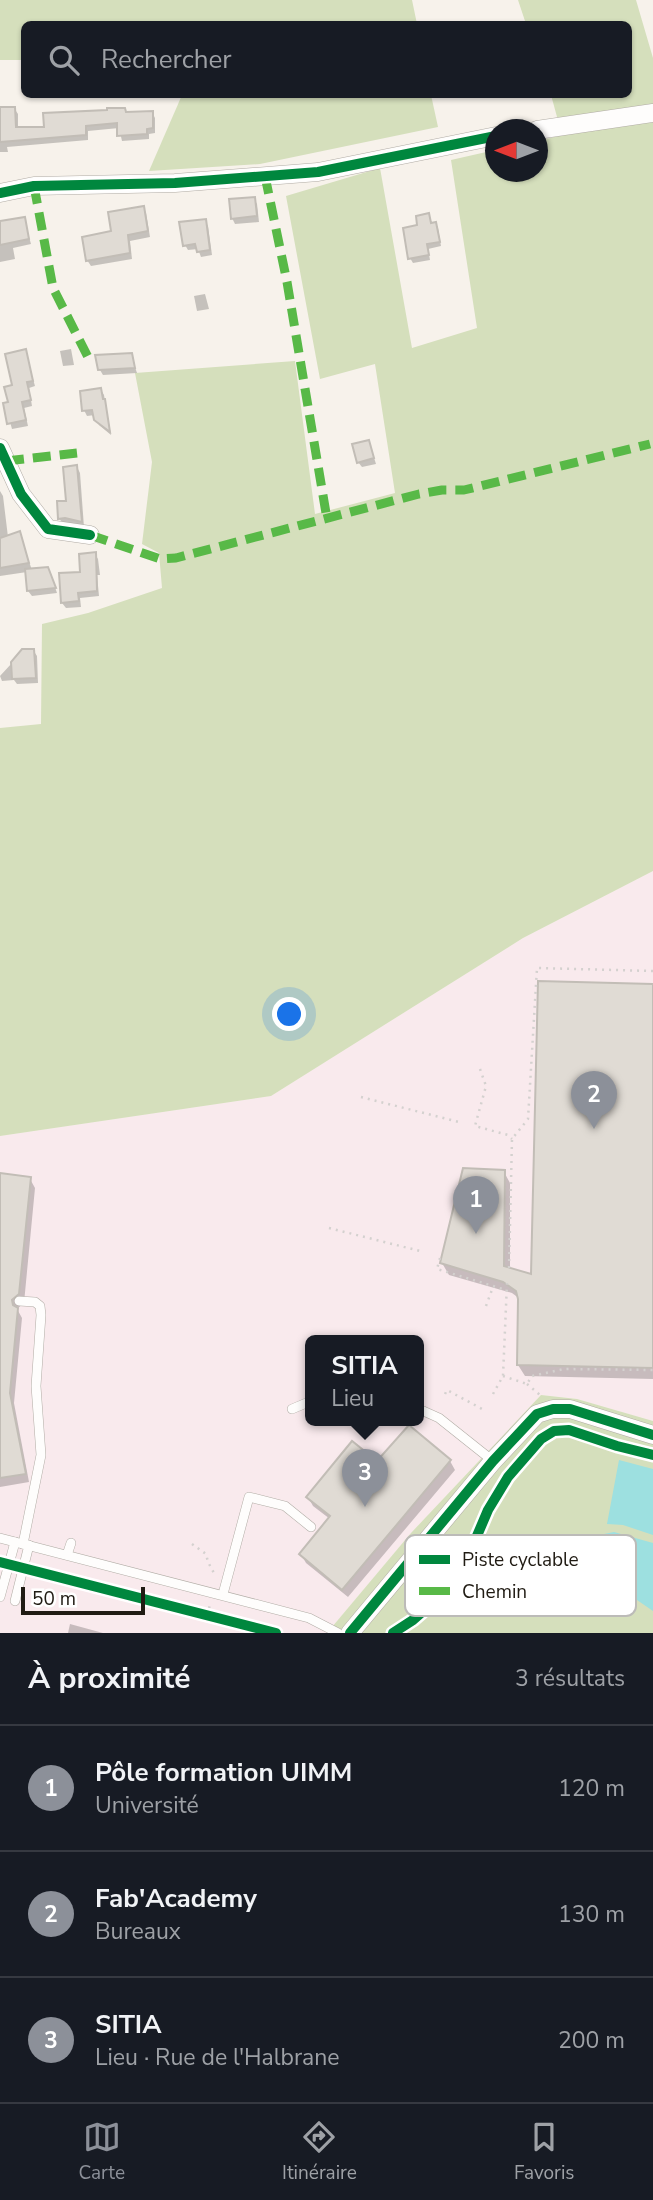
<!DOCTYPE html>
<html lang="fr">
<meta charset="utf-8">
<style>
body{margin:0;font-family:"Nunito Sans",sans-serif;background:#242831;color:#f1f3f6}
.compass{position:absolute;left:485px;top:119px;width:63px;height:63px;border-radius:50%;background:#171b24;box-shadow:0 2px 5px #0004;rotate:270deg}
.scale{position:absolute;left:21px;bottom:18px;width:124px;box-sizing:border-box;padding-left:7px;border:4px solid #201b13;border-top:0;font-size:19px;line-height:24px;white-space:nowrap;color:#201b13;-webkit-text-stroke:5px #fff;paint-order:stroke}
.you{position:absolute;left:290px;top:1015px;width:24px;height:24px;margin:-18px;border:5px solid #fff;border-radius:50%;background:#1a73e8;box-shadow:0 0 0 10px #1a73e833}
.badge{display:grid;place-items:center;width:46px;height:46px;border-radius:50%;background:#8c9099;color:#fff;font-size:23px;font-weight:700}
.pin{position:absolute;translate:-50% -58px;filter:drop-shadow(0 2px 4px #0008)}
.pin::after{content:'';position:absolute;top:37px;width:24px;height:21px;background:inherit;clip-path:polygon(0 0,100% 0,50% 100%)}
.popup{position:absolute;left:305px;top:1335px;width:119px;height:91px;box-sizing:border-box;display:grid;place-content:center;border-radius:10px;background:#171b24;filter:drop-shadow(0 2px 5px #0005);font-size:23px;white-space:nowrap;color:#9ea1a6}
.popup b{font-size:26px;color:#f1f3f6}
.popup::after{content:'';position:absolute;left:50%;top:100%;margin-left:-14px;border:14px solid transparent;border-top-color:#171b24}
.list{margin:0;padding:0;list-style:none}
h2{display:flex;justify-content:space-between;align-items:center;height:91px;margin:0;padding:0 28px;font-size:30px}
h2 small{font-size:23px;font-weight:400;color:#9ea1a6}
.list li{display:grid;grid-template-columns:46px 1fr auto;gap:21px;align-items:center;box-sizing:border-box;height:126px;padding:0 28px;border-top:2px solid #363941}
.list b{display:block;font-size:26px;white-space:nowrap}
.list p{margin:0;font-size:23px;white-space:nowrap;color:#9ea1a6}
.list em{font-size:23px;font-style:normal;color:#9ea1a6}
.icon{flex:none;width:38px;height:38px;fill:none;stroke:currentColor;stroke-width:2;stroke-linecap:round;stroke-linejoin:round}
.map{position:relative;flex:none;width:653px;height:1633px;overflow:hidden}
.search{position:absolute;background:#171b24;box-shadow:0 2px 5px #0004;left:21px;right:21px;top:21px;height:77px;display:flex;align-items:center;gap:18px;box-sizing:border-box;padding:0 24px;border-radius:10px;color:#9ea1a6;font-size:26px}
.sheet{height:469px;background:#171b24}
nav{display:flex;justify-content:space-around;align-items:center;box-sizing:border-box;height:98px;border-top:2px solid #363941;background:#171b24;font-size:19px;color:#9ea1a6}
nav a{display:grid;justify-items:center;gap:4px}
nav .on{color:#8c9099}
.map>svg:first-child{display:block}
</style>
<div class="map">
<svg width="653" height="1633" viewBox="0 0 653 1633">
<rect width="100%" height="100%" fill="#f7f2eb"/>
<path fill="#f9eaed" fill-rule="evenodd" d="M653,871V1421L577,1399L541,1395L411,1533L327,1633H0V1136L271,1096L523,938ZM311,1341H419V1421H311Z"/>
<g fill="#d5dfbc">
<path d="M0,0H412L417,24H24V60H0Z"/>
<path d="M518,0H636L653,58V871L523,938L271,1096L0,1136V728L41,724L42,624L88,613L162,588L159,553L142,544L152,462L135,373L295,361L315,514L395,493L375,364L320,379L286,196L380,168L412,348L477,328L451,160L495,150L496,172H538V141L562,135L551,95L628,94V24H526Z"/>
<path d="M182,95H431L438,127L260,164L149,171Z"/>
<path d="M541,1395L577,1399L653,1421V1633H327L411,1533Z"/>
</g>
<g fill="#9de0e0">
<path d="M619,1460L653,1469V1535L623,1525L607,1524Z"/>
<path d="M614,1532L653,1543V1611L637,1600L611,1599L590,1582L604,1534Z"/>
</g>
<g fill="#0003">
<path d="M14,108L18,114V128H45L127,114L152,112L155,118V133L149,134V139L122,141L119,128L88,131V140L7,147L8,152H0V109Z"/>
<path d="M254,199L257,204L259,222L235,224L232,218Z"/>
<path d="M143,207L146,213L150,237L130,241L132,259L91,266L87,260L113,232Z"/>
<path d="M428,215L432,224H435L438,228L441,246L428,249L430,260L413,263L410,258L419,227Z"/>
<path d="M24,219L31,244L13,248L15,259L0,262V223Z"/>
<path d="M205,221L208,226L212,255L201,257L198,249L188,250L185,245Z"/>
<path d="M205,294L209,309L197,311L194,296Z"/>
<path d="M71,349L74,365L63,366L60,351Z"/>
<path d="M25,351L35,386L29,388L32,406L24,408L28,426L12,429L5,404L10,403Z"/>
<path d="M131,355L137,373L103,375L100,370Z"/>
<path d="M101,390L104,395L111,435L99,425L95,415L87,416L84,410Z"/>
<path d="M369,442L376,464L362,467L358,462Z"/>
<path d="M77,467L80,473L84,527L63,524L59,518L68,502Z"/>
<path d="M0,491L3,496L8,537L19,534L32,570L51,575L57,593L32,596L28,591L27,572L0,576Z"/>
<path d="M95,554L98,559L100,575H97L99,596L80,598L81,607L66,608L62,603Z"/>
<path d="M33,650L37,656L38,683L17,684L14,680L2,681L0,676L23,651Z"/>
<path d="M653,986V1379L525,1376L518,1365L520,1299L512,1293L449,1275L442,1263L504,1172L510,1183V1270L533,1276Z"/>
<path d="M0,1175L30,1179L35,1188L24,1303L17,1309L22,1318L14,1403L29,1482L0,1487Z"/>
<path d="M450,1461L455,1470L348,1597L306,1563L301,1554L330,1519L313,1506L308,1497L377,1463Z"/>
<path d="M70,1624L103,1633H68Z"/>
</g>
<g fill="#e0dbd4" stroke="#c2bdb6" stroke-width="2">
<path d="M0,107H15L16,127H44L43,113L107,110V108H125L126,112L153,111V128L147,129V134L117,136V123L86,126V135L0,142Z"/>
<path d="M255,197L257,216L231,219L229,199Z"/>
<path d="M144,206L148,231L128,235L130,253L86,261L82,237L111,231L108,212Z"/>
<path d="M429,213L431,223L436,222L440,242L427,244L429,255L408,259L403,228L417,225L416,216Z"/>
<path d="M25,217L29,239L0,245V221Z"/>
<path d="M206,219L210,250L197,252L195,244L183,246L179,222Z"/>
<path d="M26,349L33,381L27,382L31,400L22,402L26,420L7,424L3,403L8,402L4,387L12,385L5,354Z"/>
<path d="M132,353L135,368L98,370L95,355Z"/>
<path d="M101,388L103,399H105L110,432L94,420L92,410L82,411L80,391Z"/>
<path d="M369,440L374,458L357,463L352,444Z"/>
<path d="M77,465L80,500L82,522L65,518L58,519L57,501H66L63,467Z"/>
<path d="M20,531L29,563L0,568V538Z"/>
<path d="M96,552L97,591L78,593L79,601L61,603L59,573L80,572L79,554Z"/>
<path d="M48,567L56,588L27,591L25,569Z"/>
<path d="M22,649H34L36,678L12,679L11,662Z"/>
<path d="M538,981L653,984V1368L517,1365L518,1299L516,1291L503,1282L440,1263L463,1168L505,1170L504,1266L531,1274Z"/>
<path d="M0,1173L31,1177L19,1294L12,1300L13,1305L18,1308L10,1393L26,1474L0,1478Z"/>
<path d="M409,1425L451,1460L342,1590L299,1554L330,1516L306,1497L352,1441L377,1461Z"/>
</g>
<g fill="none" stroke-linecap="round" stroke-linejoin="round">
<g stroke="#b1aca5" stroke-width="10">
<g id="service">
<path d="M19,1301L35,1302L40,1306L41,1315L36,1386L41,1455L23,1544"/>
<path d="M292,1409L311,1401"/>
<path d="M419,1409L439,1418L493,1461"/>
<path d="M0,1538L309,1618L338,1633"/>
<path d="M67,1555L71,1543"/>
<path d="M223,1594L249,1497L285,1506L311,1527"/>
<path d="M0,1597L15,1542"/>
<path d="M15,1601L29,1545"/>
</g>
</g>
<g stroke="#b1aca5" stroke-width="19">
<g id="minor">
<path d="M537,130L653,113"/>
<path d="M0,193L34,186L175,183L318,172L496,136"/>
<path d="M0,448L21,494L48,529L90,535"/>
<path d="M350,1633L493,1461L537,1414L553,1409H570L653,1435"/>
</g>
</g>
<g stroke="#d4d1cf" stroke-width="2.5" stroke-dasharray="2 5" stroke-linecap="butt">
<path d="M480,1069L486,1086L475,1126L508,1135L512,1139"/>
<path d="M361,1097L459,1122"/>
<path d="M329,1228L424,1252"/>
<path d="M440,1258L437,1269L506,1290"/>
<path d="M509,1268L512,1139L528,1119L537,968L653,971"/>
<path d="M486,1306L493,1287"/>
<path d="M503,1376L527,1384L532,1376L564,1369L653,1370"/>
<path d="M527,1384L540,1395"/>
<path d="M445,1394L447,1390L484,1410"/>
<path d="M493,1394L503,1376L507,1283"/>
<path d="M192,1544L206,1554L208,1562L215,1575"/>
<path d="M207,1615L210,1605"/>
<path d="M257,1633L258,1628"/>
</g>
<use href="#service" stroke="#fefdfc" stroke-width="9"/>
<use href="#minor" stroke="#fefdfc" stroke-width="18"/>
<g stroke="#58b947" stroke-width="9" stroke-dasharray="18 9" stroke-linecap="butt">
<path d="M265,176L287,282L327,519"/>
<path d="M34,186L53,288L90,361"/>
<path d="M6,461L77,453"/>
<path d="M90,535L160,559L176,558L419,494L442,490H464L650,444"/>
</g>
<g stroke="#fff" stroke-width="15">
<g id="cycleway">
<path d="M0,193L34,186L175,183L318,172L496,136"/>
<path d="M0,448L21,494L48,529L90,535"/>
<path d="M0,1562L276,1633"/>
<path d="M350,1633L493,1461L537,1414L553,1409H570L653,1435"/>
<path d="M393,1633L413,1620L438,1598L465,1564L488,1510L508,1477L541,1439L554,1431L569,1430L617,1446L653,1455"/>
</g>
</g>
<use href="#cycleway" stroke="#00873e" stroke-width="10"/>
</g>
<rect x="405" y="1535" width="231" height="81" rx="10" fill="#fff" stroke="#bcbbb8" stroke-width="2"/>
<rect x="419" y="1555" width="31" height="9" fill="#00873e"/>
<rect x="419" y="1587" width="31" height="8" fill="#58b947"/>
<g font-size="19" fill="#201b13">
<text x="462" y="1566">Piste cyclable</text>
<text x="462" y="1598">Chemin</text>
</g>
</svg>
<svg class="compass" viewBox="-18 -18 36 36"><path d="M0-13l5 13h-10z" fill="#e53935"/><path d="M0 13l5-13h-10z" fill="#9ea1a6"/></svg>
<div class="scale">50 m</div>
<div class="you"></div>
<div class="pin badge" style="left:476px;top:1234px">1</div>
<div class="pin badge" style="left:594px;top:1129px">2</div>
<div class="pin badge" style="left:365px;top:1507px">3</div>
<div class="popup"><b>SITIA</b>Lieu</div>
<div class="search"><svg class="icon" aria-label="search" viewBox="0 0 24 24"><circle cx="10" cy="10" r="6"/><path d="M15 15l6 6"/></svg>Rechercher</div>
</div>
<section class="sheet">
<h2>À proximité<small>3 résultats</small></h2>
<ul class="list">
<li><span class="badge">1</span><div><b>Pôle formation UIMM</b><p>Université</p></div><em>120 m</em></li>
<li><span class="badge">2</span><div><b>Fab'Academy</b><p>Bureaux</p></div><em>130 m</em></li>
<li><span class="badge">3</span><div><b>SITIA</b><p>Lieu · Rue de l'Halbrane</p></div><em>200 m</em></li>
</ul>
</section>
<nav>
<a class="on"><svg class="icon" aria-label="map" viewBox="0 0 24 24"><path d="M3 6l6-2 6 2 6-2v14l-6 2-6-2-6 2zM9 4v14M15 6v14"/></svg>Carte</a>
<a><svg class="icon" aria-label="directions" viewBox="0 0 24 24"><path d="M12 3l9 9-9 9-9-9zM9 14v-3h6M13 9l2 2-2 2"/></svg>Itinéraire</a>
<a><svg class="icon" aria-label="saved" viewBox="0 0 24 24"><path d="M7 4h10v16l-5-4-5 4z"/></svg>Favoris</a>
</nav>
